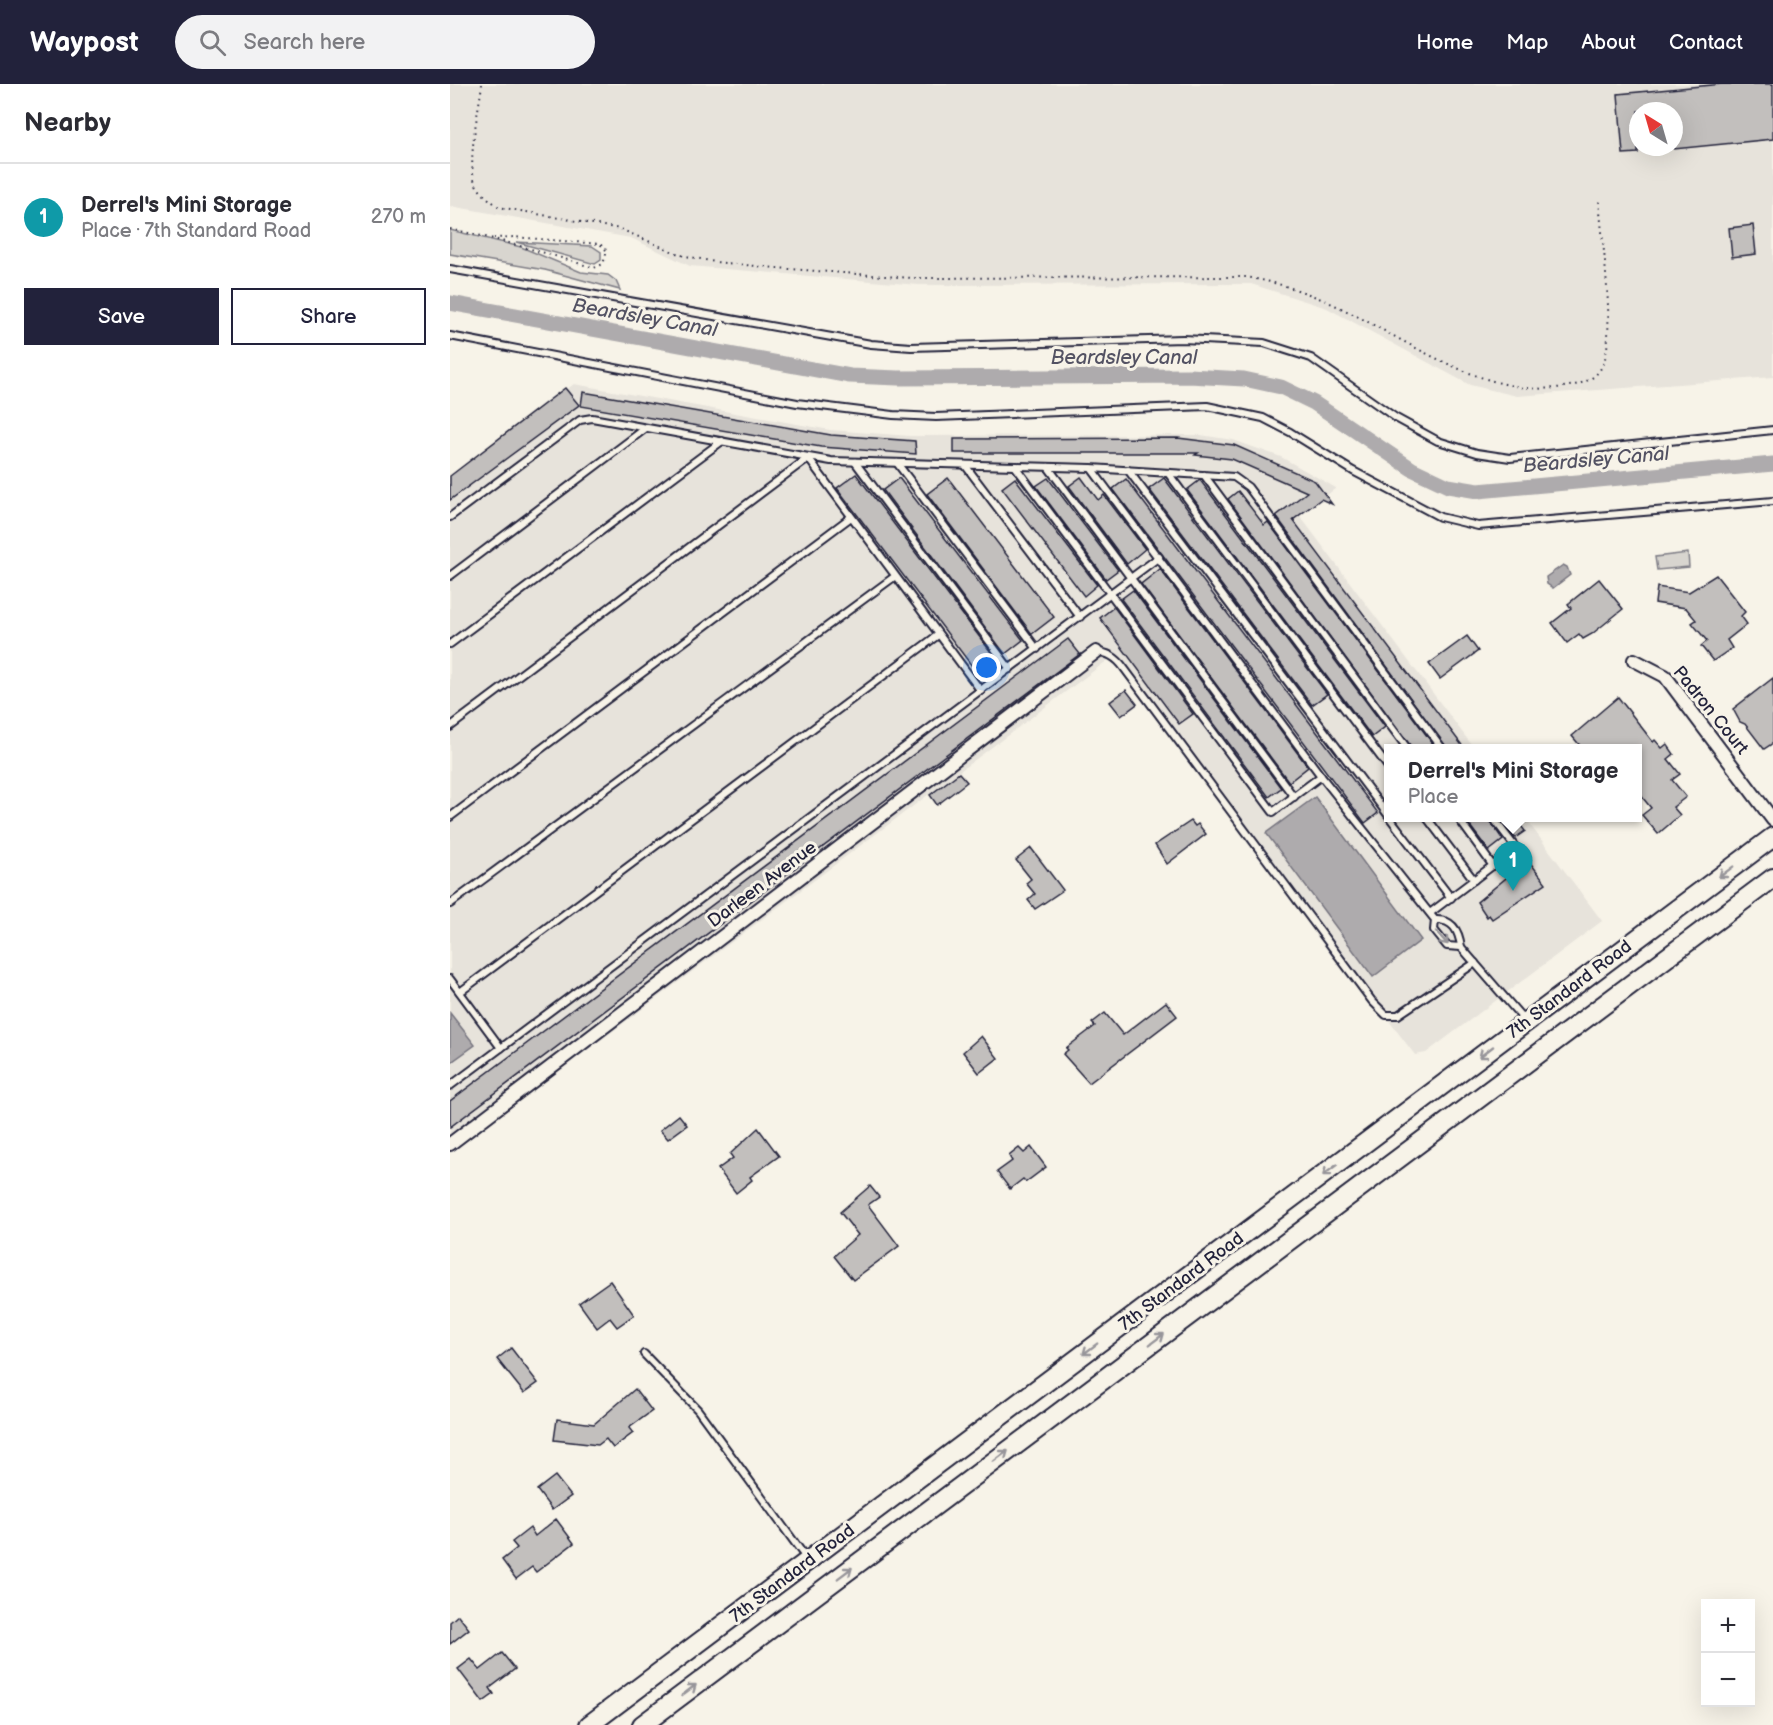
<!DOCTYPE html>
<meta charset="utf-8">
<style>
body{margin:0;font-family:"Balsamiq Sans",sans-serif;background:#f2f2f3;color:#2b2b33}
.controls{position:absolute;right:18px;bottom:18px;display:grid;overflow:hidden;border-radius:0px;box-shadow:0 6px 24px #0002}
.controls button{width:54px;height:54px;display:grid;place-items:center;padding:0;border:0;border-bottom:2px solid #e1e1e2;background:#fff;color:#2b2b33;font:30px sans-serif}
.compass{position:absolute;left:1179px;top:18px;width:54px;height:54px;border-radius:50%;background:#fff;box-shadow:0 6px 24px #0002;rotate:323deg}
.you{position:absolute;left:537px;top:584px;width:21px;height:21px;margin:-15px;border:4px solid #fff;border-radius:50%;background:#1a73e8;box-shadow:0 0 0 9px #1a73e833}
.badge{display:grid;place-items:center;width:39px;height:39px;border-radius:50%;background:#22223b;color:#fff;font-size:20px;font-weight:700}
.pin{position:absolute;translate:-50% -50px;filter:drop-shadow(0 2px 3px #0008)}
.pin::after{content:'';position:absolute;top:32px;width:21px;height:18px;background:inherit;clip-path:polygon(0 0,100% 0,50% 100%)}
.popup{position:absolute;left:934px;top:660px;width:258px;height:78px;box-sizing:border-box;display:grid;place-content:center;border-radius:0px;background:#fff;filter:drop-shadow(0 2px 4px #0005);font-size:20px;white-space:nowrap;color:#7c7c81}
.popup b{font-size:22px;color:#2b2b33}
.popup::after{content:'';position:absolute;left:50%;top:100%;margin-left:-12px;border:12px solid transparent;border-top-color:#fff}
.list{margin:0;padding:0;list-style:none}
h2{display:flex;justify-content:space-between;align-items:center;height:78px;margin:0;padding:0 24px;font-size:26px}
h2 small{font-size:20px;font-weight:400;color:#7c7c81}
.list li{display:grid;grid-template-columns:39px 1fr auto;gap:18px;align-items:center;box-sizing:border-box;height:108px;padding:0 24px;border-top:2px solid #e1e1e2}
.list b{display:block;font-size:22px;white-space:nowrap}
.list p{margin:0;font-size:20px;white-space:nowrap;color:#7c7c81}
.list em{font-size:20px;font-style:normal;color:#7c7c81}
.actions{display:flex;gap:12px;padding:18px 24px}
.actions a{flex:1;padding:14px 0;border:2px solid #22223b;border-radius:0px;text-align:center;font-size:21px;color:#22223b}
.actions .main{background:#22223b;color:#fff}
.icon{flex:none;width:33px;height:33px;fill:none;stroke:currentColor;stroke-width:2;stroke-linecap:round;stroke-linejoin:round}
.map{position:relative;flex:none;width:1323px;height:1641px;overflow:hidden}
header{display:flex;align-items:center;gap:36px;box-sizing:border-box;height:84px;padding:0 30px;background:#22223b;color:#fff}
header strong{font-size:28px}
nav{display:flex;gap:33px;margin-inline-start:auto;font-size:21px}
.search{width:420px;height:54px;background:#f2f2f3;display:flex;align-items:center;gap:15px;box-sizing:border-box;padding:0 21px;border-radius:33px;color:#7c7c81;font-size:22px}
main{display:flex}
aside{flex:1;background:#fff}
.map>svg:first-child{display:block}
</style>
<header>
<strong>Waypost</strong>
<div class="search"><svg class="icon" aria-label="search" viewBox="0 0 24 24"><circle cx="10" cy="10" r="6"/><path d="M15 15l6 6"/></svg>Search here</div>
<nav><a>Home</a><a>Map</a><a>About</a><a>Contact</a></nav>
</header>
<main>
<aside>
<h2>Nearby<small></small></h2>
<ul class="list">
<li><span class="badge" style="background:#0f9aa8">1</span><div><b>Derrel's Mini Storage</b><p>Place · 7th Standard Road</p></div><em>270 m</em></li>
</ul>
<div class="actions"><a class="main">Save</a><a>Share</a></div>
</aside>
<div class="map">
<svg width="1323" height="1641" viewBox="0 0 1323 1641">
<rect width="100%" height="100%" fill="#f7f3e8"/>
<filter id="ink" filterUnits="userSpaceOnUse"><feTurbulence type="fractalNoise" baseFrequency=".0167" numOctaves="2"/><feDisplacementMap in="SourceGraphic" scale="12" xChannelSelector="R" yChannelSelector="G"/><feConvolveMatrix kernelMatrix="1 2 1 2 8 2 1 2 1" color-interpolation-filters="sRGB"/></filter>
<g filter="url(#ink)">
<g fill="#e7e3db" fill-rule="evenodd">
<path d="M0,0H1323V293L1067,312L1020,301L877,224L801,200L469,201L240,182L181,154L0,122ZM1188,27H1224V63H1188Z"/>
<path d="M124,300L380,346L460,352L750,351L783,356L831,373L886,404L850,432L1024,664H938V734H1075L1152,837L976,969L965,971L662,573L0,1069V393Z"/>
</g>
<g fill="#d8d5cf" stroke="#7d7c85" stroke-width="1.5">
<path d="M0,146L71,163L131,188L158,191L166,197L170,206L95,186L0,170Z"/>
<path d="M66,158L142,162L151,168V176L145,180Z"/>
<path d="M1238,469L1239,483L1207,486L1205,473Z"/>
</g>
<g fill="#aeabad" stroke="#76747f" stroke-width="1.5">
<path d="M1113,481L1117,483L1120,491L1103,504L1097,500L1096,493Z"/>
<path d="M865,713L971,856L923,893L816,749Z"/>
<path d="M0,929L25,961L0,979Z"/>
</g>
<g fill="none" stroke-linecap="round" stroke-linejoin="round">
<path stroke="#aeabad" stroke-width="15" d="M0,219L400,292L448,294L739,292L794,295L831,303L864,319L962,385L998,402L1028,407L1323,380"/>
</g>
<g fill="#c2bfbd" stroke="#22223b" stroke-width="1.5">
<path d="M1272,0H1323V55L1224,65V27H1188V69L1173,70L1168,10Z"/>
<path d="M1303,141L1306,170L1282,173L1279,144Z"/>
<path d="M115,304L129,321L0,416V392Z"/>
<path d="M133,308L381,351L465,357L466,370L371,363L131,322Z"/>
<path d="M728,354L784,361L865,397L882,420L871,415L843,436L1014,664H997L826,432L857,408L782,375L745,371L748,369H504V355Z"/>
<path d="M406,390L547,576L528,590L387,404Z"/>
<path d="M631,393L648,416L654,411L695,465L677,480L619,402Z"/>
<path d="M449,394L573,556L555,570L433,406Z"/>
<path d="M498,394L604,533L582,550L477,410Z"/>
<path d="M565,394L647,501L634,512L552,404Z"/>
<path d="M598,394L668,486L656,495L586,402Z"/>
<path d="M714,394L877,610L862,621L699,405Z"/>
<path d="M676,395L928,729L915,739L663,405Z"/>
<path d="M750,396L935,643L922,653L737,406Z"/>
<path d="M788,407L814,441L818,438L986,664H962L778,415Z"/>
<path d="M710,485L858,683L839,698L691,500Z"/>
<path d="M1266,491L1295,528L1291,532L1297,540L1277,556L1282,564L1263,577L1251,562L1257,557L1242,539L1246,536L1236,524L1205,519L1207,503L1239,508Z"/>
<path d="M1149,495L1173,525L1142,550L1133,555L1129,550L1117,559L1102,539L1121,524L1118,520Z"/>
<path d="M683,506L831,704L819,713L671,515Z"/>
<path d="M664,523L743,630L729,640L650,534Z"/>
<path d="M1017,552L1028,567L990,595L979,580Z"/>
<path d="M618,555L630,570L0,1043V1017Z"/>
<path d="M1323,594V659L1314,665L1295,640L1290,638L1283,625Z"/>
<path d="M676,606L687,620L671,632L660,618Z"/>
<path d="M1168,613L1203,658L1205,656L1212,664L1217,660L1224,670L1218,675L1230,690L1222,696L1236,713L1223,723L1230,731L1208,750L1192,731L1201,724L1188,708V664H1132L1122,652Z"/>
<path d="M509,689L517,698L487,721L480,711Z"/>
<path d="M1014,734H1038L1053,756L1039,767Z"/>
<path d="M1049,734H1065L1075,747L1065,754Z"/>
<path d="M741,737L745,742L748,740L756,750L717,780L705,761Z"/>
<path d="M581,764L613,806L585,825L578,816L585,810L576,799L581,795L566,776Z"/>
<path d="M1078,776L1096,799L1042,835L1039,831L1037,833L1027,818Z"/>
<path d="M716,918L727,932L639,999L613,970L618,966L616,964L645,942L642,939L655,929L673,951Z"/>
<path d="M531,952L548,974L529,989L513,968Z"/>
<path d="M229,1031L237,1041L218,1055L210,1046Z"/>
<path d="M308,1044L329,1072L300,1093L302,1096L286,1109L268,1085L283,1074L280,1070Z"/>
<path d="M581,1063L596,1083L576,1098L573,1095L560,1105L547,1088L562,1077L559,1072L569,1064L574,1069Z"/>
<path d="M420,1102L429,1113L418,1121L449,1162L403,1196L384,1172L408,1151L390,1128Z"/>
<path d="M160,1197L184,1231L167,1243L160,1234L147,1244L129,1219Z"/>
<path d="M61,1264L88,1299L74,1309L47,1275Z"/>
<path d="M185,1305L202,1327L179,1344L183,1349L163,1364L156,1355L148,1361L104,1356L107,1335L144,1340Z"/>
<path d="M105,1392L121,1412L102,1426L87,1406Z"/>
<path d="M106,1435L124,1459L86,1488L82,1483L66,1495L52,1476L67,1464L62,1458L80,1444L85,1452Z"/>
<path d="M8,1531L19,1545L0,1560V1538Z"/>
<path d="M52,1569L65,1585L40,1604L44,1610L33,1618L8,1585L21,1575L30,1586Z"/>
</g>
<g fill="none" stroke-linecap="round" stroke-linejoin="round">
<g stroke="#22223b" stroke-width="10">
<g id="service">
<path d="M0,185L421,260L461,263L733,255L814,259L861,274L946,334L988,357L1027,369L1060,374L1323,346"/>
<path d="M0,252L347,319L443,331L486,333L757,322L813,334L840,348L903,387L990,433L1028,442L1323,417"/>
<path d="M405,378L560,585"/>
<path d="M447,379L587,565"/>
<path d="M515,381L630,533"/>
<path d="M565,382L823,728L871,692"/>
<path d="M598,383L844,713"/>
<path d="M641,384L784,393L798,403L992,664"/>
<path d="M678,386L938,731"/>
<path d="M718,389L938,683"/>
<path d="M754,391L957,664"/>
<path d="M0,433L130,336L142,334L381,377L641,384L871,692L985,836L984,846L997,862L1011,863"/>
<path d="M0,492L196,344"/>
<path d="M0,560L272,357"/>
<path d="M646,568C658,568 667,574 674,584L922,917L936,931H948L1025,879"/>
<path d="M0,643L358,374L531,607"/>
<path d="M0,733L401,433"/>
<path d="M940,734L1001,814"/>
<path d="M977,734L1024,796"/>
<path d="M1008,734L1043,782"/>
<path d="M0,820L444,493"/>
<path d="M980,829L1066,764L1043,734"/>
<path d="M985,836C1003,835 1009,847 1011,863L1075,937"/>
<path d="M0,895L51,964"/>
<path d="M10,908L488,551"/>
<path d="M0,1002L709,473"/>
<path d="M194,1270L248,1326L356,1474"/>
</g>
</g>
<g stroke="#22223b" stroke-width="16">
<g id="minor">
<path d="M1184,576L1215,592L1323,736"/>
<path d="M0,1060L646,568"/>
</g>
</g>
<g stroke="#22223b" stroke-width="22">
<g id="primary">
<path d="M139,1641L1323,753"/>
<path d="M192,1641L1323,794"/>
</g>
</g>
<g stroke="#22223b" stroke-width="2" stroke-dasharray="1.5 4.5" stroke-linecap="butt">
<path d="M32,0C29,26 18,70 24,95C27,107 39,115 49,123L170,145L231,171L265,178L326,184L462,194L796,193C825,198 851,206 878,218C950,250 1037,319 1119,302C1132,300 1146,295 1152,282C1167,256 1151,149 1149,115"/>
<path d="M0,145C49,155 96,169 144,184L153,180L157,167L150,160L64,153L44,154"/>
</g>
<use href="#service" stroke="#f7f3e8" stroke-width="6"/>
<use href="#minor" stroke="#f7f3e8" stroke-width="12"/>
<use href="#primary" stroke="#f7f3e8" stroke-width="18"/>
</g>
<defs><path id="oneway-shaft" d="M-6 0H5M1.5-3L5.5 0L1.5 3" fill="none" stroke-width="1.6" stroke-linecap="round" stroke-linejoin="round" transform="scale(1.5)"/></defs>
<g stroke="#97959a">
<use href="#oneway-shaft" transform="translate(1276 788) rotate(143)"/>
<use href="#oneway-shaft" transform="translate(992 854) rotate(48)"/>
<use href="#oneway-shaft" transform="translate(1036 968) rotate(142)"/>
<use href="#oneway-shaft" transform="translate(880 1086) rotate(143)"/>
<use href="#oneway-shaft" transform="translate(707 1255) rotate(-37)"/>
<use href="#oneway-shaft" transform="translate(640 1265) rotate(143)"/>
<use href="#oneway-shaft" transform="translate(551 1372) rotate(-37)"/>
<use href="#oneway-shaft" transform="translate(395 1489) rotate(-37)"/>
<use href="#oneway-shaft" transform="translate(239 1606) rotate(-37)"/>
</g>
</g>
<g text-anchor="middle" stroke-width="6" stroke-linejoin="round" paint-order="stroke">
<g font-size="18" fill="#22223b" stroke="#f7f3e8">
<text transform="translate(1261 626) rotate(51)" y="6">Padron Court</text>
<text transform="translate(312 800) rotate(-37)" y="6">Darleen Avenue</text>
<text transform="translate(1119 905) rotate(-37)" y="6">7th Standard Road</text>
<text transform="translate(731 1197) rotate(-37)" y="6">7th Standard Road</text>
<text transform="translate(342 1489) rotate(-37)" y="6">7th Standard Road</text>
</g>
<g font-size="20" font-style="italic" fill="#535263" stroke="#f7f3e8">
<text transform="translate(195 233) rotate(10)" y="7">Beardsley Canal</text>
<text x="674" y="280">Beardsley Canal</text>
<text transform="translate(1146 375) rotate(-5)" y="7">Beardsley Canal</text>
</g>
</g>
</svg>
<div class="controls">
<button>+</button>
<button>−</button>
</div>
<svg class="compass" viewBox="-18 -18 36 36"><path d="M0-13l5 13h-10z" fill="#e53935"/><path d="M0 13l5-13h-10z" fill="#7c7c81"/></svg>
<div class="you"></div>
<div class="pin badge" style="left:1063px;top:807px;background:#0f9aa8">1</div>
<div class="popup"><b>Derrel's Mini Storage</b>Place</div>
</div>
</main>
